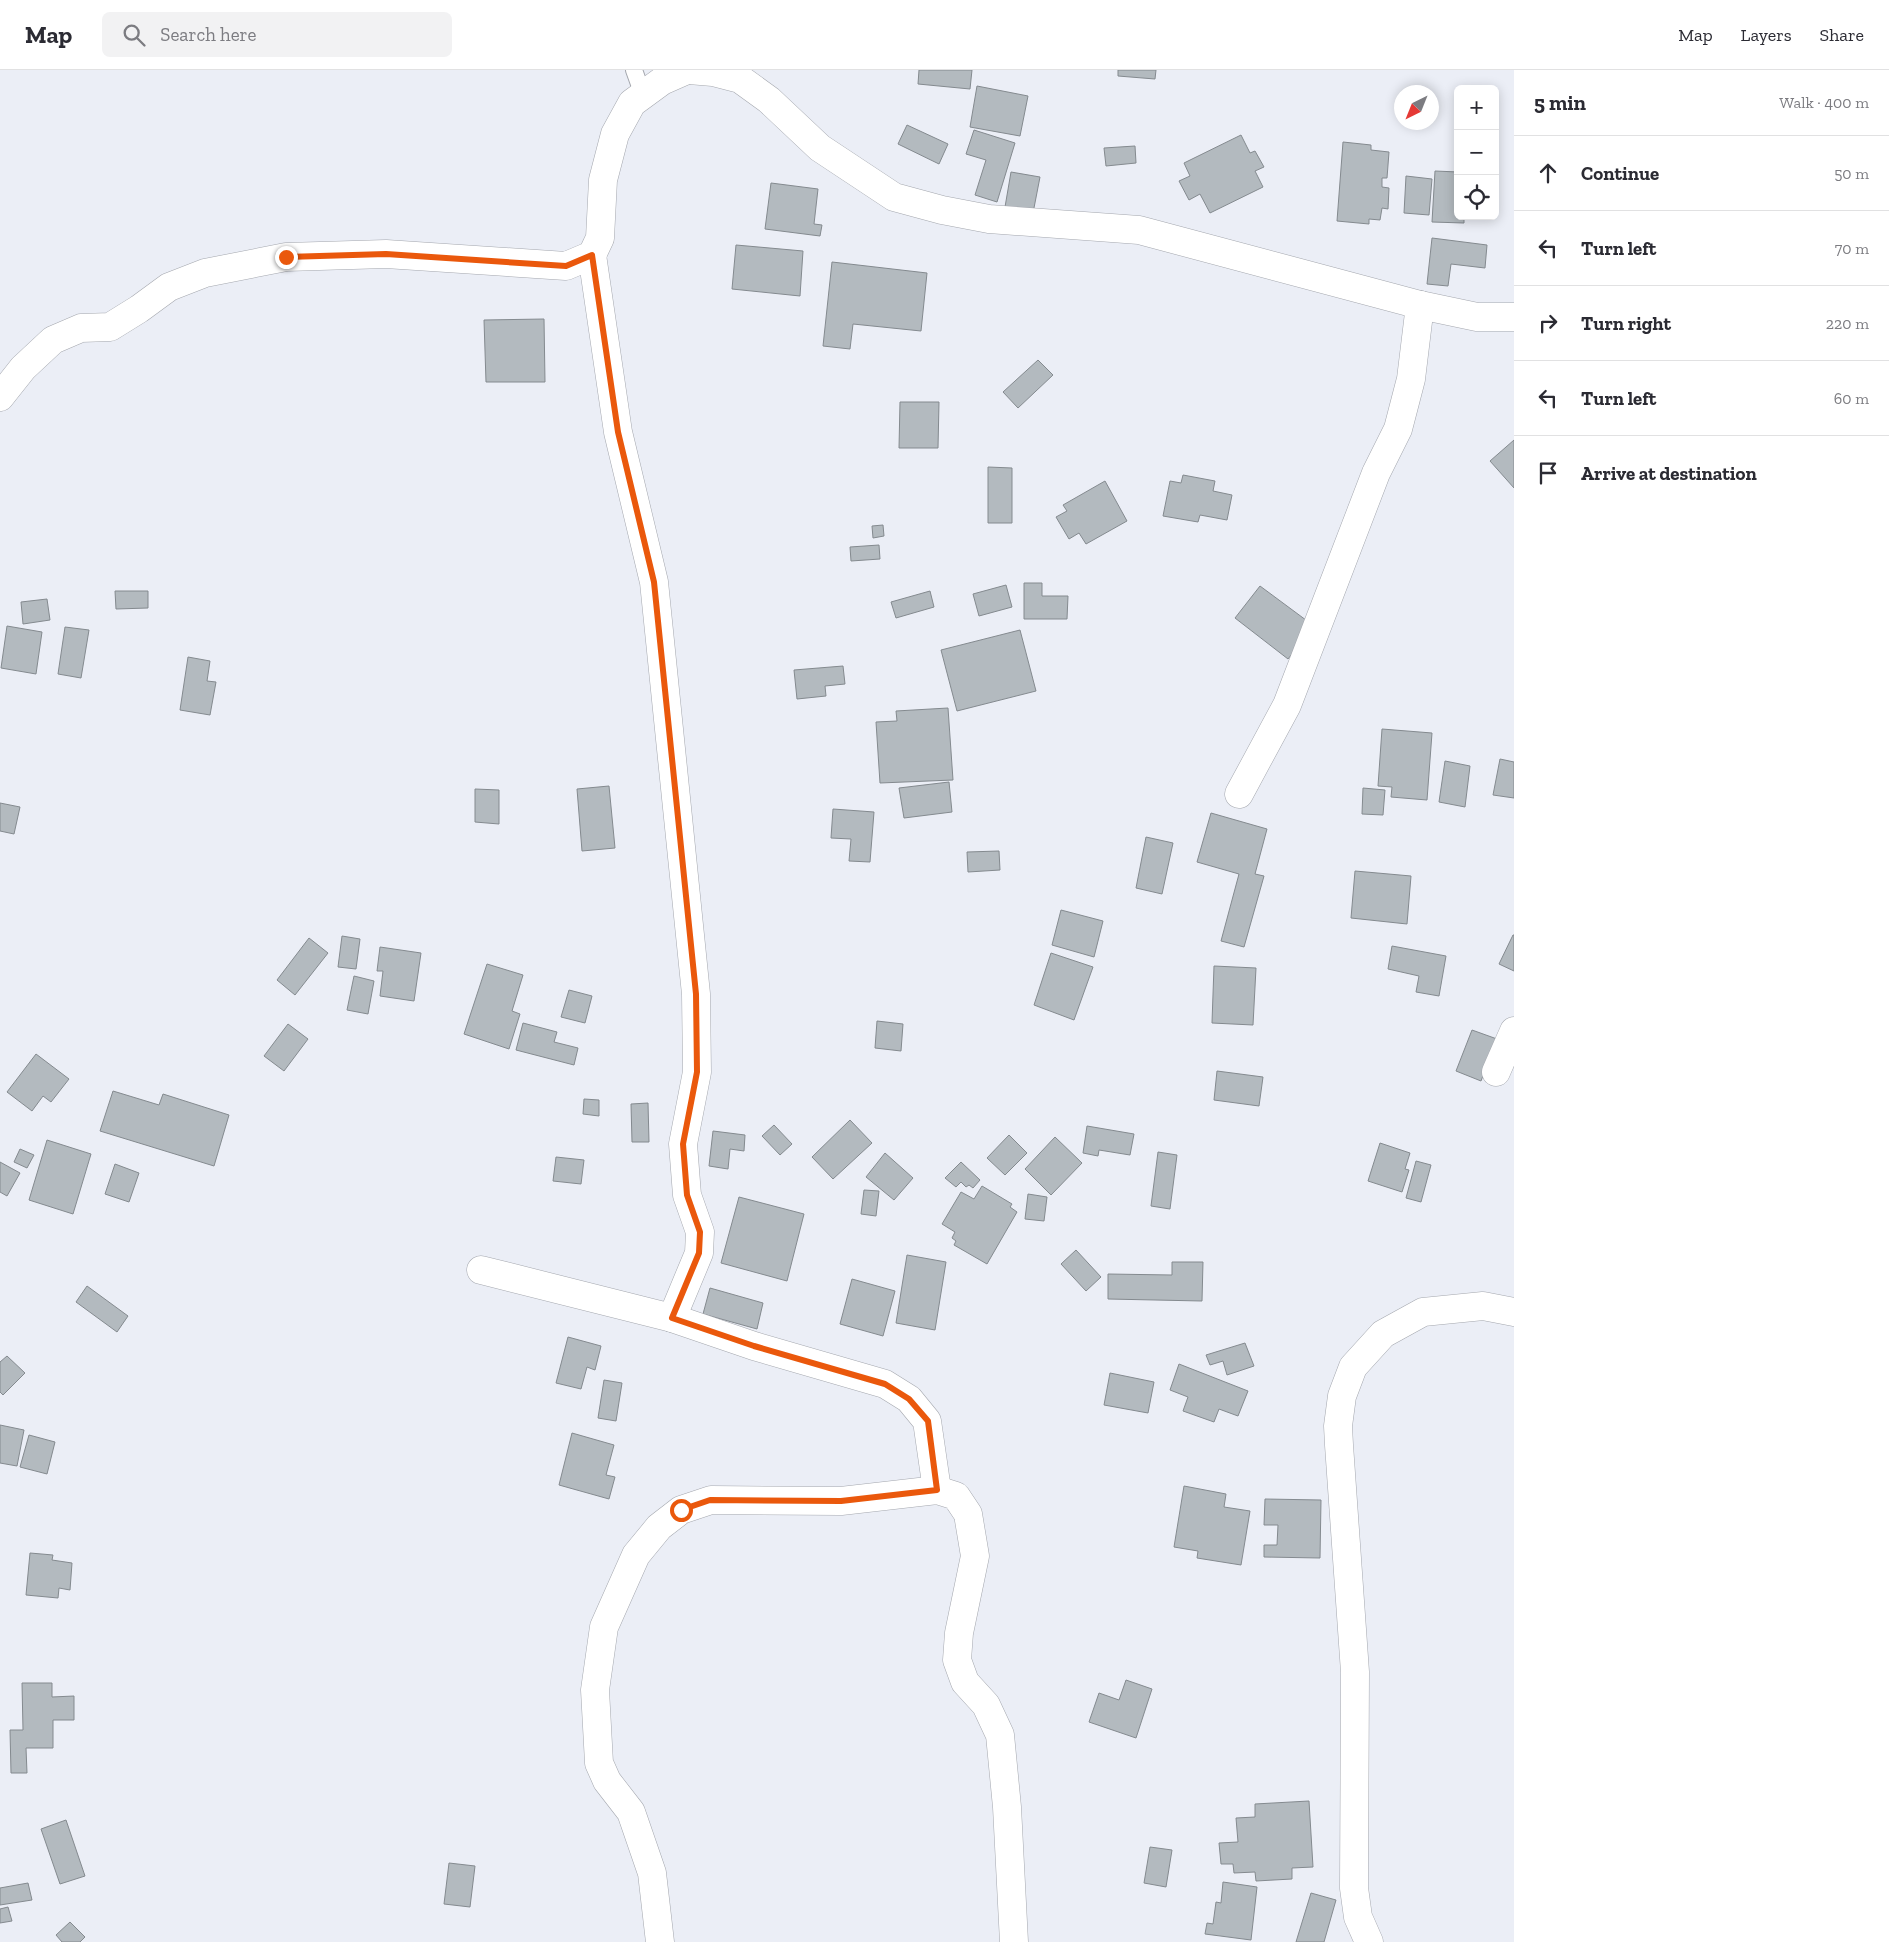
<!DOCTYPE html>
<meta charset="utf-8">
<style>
body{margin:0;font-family:"Zilla Slab",serif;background:#f2f2f3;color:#2b2b33}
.controls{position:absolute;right:15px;top:15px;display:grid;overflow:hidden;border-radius:8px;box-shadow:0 2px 12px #0003}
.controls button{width:45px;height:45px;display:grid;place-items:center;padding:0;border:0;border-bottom:1px solid #e1e1e2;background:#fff;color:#2b2b33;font:25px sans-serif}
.compass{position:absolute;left:1394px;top:15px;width:45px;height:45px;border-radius:50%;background:#fff;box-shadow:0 2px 12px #0003;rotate:223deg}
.stop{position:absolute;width:15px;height:15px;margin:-11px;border:4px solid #ea580c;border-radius:50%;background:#fff}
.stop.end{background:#ea580c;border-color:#fff;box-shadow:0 1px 5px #0008}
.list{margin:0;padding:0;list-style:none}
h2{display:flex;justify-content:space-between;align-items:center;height:65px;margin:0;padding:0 20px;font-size:21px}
h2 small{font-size:16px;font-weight:400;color:#7c7c81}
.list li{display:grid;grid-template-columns:32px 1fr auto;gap:15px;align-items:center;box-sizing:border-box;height:75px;padding:0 20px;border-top:1px solid #e1e1e2}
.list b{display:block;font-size:19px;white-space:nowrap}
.list em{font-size:16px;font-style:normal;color:#7c7c81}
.icon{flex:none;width:28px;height:28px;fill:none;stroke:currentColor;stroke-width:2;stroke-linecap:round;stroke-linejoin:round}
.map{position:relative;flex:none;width:1514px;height:1872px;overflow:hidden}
header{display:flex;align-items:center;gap:30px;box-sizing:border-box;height:70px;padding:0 25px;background:#fff;border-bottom:1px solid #e1e1e2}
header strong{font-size:24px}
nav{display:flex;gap:28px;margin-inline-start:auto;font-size:18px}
.search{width:350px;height:45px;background:#f2f2f3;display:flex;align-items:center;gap:12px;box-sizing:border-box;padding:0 18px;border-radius:8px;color:#7c7c81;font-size:19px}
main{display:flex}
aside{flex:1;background:#fff}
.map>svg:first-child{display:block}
</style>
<header>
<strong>Map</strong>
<div class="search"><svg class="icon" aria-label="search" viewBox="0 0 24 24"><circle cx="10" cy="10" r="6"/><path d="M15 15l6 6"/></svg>Search here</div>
<nav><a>Map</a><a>Layers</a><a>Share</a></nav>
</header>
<main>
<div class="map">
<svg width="1514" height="1872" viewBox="0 0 1514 1872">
<rect width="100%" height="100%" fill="#ebeef6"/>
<g fill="#b3babf" stroke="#848a8f">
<path d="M919,0H972L970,19L918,14Z"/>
<path d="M1118,0H1156L1155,9L1118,6Z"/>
<path d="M977,16L1028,26L1020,66L970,57Z"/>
<path d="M907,55L948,74L939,94L898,74Z"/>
<path d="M974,60L1015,73L997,132L975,125L986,90L966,84Z"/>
<path d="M1241,65L1250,83L1255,81L1264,97L1255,101L1263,117L1210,143L1200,124L1189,130L1179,111L1190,106L1184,93Z"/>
<path d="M1343,72L1371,75V80L1389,82L1387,108H1382V117L1389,118L1388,139L1382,138L1380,150L1369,149V154L1337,151Z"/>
<path d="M1135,76L1136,93L1106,96L1104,78Z"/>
<path d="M1435,101L1458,102V146H1464V153L1432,152Z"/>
<path d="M1011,102L1040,107L1033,143L1005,137Z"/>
<path d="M1406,106L1432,109L1429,145L1404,143Z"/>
<path d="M771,113L818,119L814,154L822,155L820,166L765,159Z"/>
<path d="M1432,168L1487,175L1485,198L1451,194L1448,216L1427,214Z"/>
<path d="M736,175L803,181L800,226L732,219Z"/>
<path d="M832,192L927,203L921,261L853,254L850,279L823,276Z"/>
<path d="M544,249L545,312H486L484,250Z"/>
<path d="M1038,290L1053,305L1018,338L1003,322Z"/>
<path d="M900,332H939L938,378H899Z"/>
<path d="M1514,370V418L1490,391Z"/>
<path d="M988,397L1012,398V453H988Z"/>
<path d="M1183,405L1215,411L1213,421L1232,425L1227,450L1200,445L1198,452L1163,446L1170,411L1181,413Z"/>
<path d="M1105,411L1127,451L1086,474L1079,463L1069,469L1056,447L1067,441L1063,435Z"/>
<path d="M883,455L884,466L873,468L872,456Z"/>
<path d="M879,475L880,489L851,491L850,477Z"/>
<path d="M1024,513H1042V526H1068L1067,549H1024Z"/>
<path d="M1006,515L1012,537L979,546L973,524Z"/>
<path d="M1260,516L1314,556L1288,589L1235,548Z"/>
<path d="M115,521H148V538L116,539Z"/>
<path d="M930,521L934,537L896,548L891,532Z"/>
<path d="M47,529L50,550L23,554L21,532Z"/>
<path d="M7,556L42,562L36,604L1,598Z"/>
<path d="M65,557L89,560L81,608L58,604Z"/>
<path d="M1020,560L1036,621L957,641L941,580Z"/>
<path d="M188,587L210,591L207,611L216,612L210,645L180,640Z"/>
<path d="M843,596L845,614L825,616L826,626L797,629L794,600Z"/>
<path d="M948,638L953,710L880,713L876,652L897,651L896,641Z"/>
<path d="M1382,659L1432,663L1427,730L1391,727L1392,717L1378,716Z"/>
<path d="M1500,689L1514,692V728L1493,725Z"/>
<path d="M1445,691L1470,696L1465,737L1439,732Z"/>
<path d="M949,712L952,742L904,748L899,718Z"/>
<path d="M609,716L615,778L582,781L577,719Z"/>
<path d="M1363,718L1385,720L1383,745L1362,744Z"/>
<path d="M475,719L499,720V754L475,752Z"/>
<path d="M0,733L20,737L14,764L0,761Z"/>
<path d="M833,739L874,742L870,792L849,791L851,769L831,768Z"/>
<path d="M1211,743L1267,759L1255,804L1264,806L1244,877L1221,871L1239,804L1197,792Z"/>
<path d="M1146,767L1173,773L1162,824L1136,818Z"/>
<path d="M999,781L1000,800L968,802L967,782Z"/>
<path d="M1355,801L1411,806L1407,854L1351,848Z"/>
<path d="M1061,840L1103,851L1094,887L1052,875Z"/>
<path d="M1513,865H1514V901L1499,894Z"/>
<path d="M342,866L360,869L356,899L338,897Z"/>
<path d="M309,868L328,883L295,925L277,910Z"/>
<path d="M1392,876L1446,886L1439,926L1416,922L1419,906L1388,899Z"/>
<path d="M380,877L421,883L414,931L380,926L383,901H377Z"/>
<path d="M1051,883L1093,897L1074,950L1034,935Z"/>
<path d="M487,894L523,905L512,941L520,944L509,979L464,964Z"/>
<path d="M1214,896L1256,898L1253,955L1212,953Z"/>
<path d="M354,906L374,911L368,944L347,940Z"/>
<path d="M569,920L592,926L585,953L561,947Z"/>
<path d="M877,951L903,954L901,981L875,978Z"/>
<path d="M523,953L557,962L554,972L578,978L574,995L516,980Z"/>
<path d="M288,954L308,969L284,1001L264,986Z"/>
<path d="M1472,960L1497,969L1481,1011L1456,1001Z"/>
<path d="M36,984L69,1009L51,1032L43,1026L32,1041L7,1022Z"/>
<path d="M1217,1001L1263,1007L1259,1036L1214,1030Z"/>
<path d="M113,1021L159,1035L163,1024L229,1045L214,1096L100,1061Z"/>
<path d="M584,1029L599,1030V1046L583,1044Z"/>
<path d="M648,1033L649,1072H632L631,1034Z"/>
<path d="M850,1050L872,1073L833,1109L812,1087Z"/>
<path d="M774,1055L792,1074L780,1085L762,1066Z"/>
<path d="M1087,1056L1134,1064L1130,1085L1099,1080L1098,1086L1083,1083Z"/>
<path d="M713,1061L745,1065L744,1081L730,1079L728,1099L709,1096Z"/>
<path d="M1009,1065L1027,1083L1005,1105L987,1088Z"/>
<path d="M1055,1067L1082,1093L1051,1125L1025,1099Z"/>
<path d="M47,1070L91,1084L73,1144L29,1130Z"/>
<path d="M1380,1073L1410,1083L1405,1099L1409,1100L1402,1122L1368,1111Z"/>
<path d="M20,1079L34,1085L27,1098L14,1092Z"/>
<path d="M1158,1082L1177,1085L1170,1139L1151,1136Z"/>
<path d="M885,1083L913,1108L894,1130L866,1107Z"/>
<path d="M556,1087L584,1090L581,1114L553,1111Z"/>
<path d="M1416,1091L1431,1095L1421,1132L1406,1128Z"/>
<path d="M0,1092L20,1103L7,1126L0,1122Z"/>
<path d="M961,1092L980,1110L973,1118L969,1115L966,1117L961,1112L956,1117L945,1108Z"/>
<path d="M115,1094L139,1103L129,1132L105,1124Z"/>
<path d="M982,1116L1012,1134L1010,1137L1017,1142L987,1194L954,1175L956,1171L952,1168L955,1162L942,1154L961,1122L974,1129Z"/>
<path d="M864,1120L879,1121L876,1146L861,1144Z"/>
<path d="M1028,1124L1047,1127L1044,1151L1025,1149Z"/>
<path d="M739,1127L804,1144L787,1211L721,1193Z"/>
<path d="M1076,1180L1101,1207L1086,1221L1061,1194Z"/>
<path d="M907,1185L946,1192L935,1260L896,1253Z"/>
<path d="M1172,1192H1203L1202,1231L1108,1229V1204L1172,1205Z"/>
<path d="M852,1209L895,1221L883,1266L840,1254Z"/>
<path d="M87,1216L128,1246L117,1262L76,1232Z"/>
<path d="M710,1218L763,1233L757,1259L703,1244Z"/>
<path d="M568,1267L601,1276L595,1300L587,1297L581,1319L556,1313Z"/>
<path d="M1245,1273L1254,1296L1227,1305L1223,1291L1210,1295L1206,1285Z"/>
<path d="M7,1286L25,1303L3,1325L0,1322V1292Z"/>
<path d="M1179,1294L1248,1321L1238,1346L1219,1339L1214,1352L1183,1341L1188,1327L1170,1320Z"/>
<path d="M1110,1303L1154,1312L1148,1343L1104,1335Z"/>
<path d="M604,1310L622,1313L616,1351L598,1348Z"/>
<path d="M0,1355L24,1360L17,1396L0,1393Z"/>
<path d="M572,1363L614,1375L606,1405L615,1407L609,1429L559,1415Z"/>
<path d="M29,1365L55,1372L47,1404L20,1397Z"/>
<path d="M1184,1416L1226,1424L1224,1437L1250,1441L1241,1495L1197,1488L1198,1481L1174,1477Z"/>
<path d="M1265,1429L1321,1430L1320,1488L1264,1487V1475H1277L1278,1455H1264Z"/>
<path d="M30,1483L53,1485L52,1490L72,1493L70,1520L59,1518L58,1528L26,1525Z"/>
<path d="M1126,1610L1152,1619L1136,1668L1089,1652L1099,1623L1119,1630Z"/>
<path d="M22,1613H52V1627L74,1626V1650H53V1678H26L27,1703H11L10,1660H23Z"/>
<path d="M1309,1731L1313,1797L1292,1798V1809L1256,1811L1255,1802L1234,1803L1233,1794H1221L1219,1773L1238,1772L1236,1748L1255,1747V1734Z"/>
<path d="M66,1750L85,1806L60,1814L41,1759Z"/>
<path d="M1150,1777L1172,1780L1166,1817L1144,1813Z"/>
<path d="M449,1793L475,1796L470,1837L444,1834Z"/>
<path d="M1223,1812L1257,1817L1251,1870L1205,1864L1207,1853L1213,1854L1216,1832L1221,1833Z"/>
<path d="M28,1813L32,1830L0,1835V1818Z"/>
<path d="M1311,1823L1336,1830L1324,1872H1296Z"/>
<path d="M8,1837L12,1851L0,1853V1839Z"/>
<path d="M70,1852L85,1867L80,1872H62L56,1865Z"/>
</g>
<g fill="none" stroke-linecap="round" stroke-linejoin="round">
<g stroke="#a4a7ae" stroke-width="18">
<path id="lane" d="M634,0L643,25"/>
</g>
<g stroke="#a4a7ae" stroke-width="29">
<g id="street">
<path d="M689,0L713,2L740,9L769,30L820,78L894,127L942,140L989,149L1139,160L1420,235L1477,247H1514"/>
<path d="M592,185L618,362L654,512L696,924L697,1002L683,1074L687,1125L700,1162L699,1183L672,1248"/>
<path d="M0,327L23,298L53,270L81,258L110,257L139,239L169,217L205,203L286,187L386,184L566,196L592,185L600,168L603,110L615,64L632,33L662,11L687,0"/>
<path d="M1239,724L1287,635L1376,403L1398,359L1411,309L1420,235"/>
<path d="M1496,1002L1514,961"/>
<path d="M481,1200L672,1248L754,1276L885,1314L909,1329L927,1351L937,1420"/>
<path d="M660,1872L652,1803L631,1742L607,1711L599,1693L595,1620L604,1557L636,1485L659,1457L681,1440L711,1430L841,1431L937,1420L956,1426L968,1444L975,1486L959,1563L957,1590L965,1612L986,1635L1000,1665L1007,1737L1014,1872"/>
<path d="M1369,1872L1358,1847L1354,1818L1355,1602L1339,1375L1338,1356L1342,1326L1353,1297L1383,1264L1423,1242L1483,1236L1514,1242"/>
</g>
</g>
<use href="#lane" stroke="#fff" stroke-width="16"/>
<use href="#street" stroke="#fff" stroke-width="28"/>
</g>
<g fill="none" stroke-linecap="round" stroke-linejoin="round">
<path stroke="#ea580c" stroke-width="6" d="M286,187L386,184L566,196L592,185L618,362L654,512L696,924L697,1002L683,1074L687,1125L700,1162L699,1183L672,1248L754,1276L885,1314L909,1329L928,1351L937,1420L841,1431L710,1430L681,1440"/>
</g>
</svg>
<div class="controls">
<button>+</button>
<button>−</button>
<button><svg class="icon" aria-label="locate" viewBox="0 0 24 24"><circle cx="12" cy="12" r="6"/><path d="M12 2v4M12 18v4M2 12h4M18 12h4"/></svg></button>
</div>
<svg class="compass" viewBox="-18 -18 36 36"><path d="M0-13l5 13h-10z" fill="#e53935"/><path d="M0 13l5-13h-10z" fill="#7c7c81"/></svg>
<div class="stop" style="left:681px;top:1440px"></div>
<div class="stop end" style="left:286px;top:187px"></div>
</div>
<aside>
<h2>5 min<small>Walk · 400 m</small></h2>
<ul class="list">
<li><svg class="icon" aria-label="ahead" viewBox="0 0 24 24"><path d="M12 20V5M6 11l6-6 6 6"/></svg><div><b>Continue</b></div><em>50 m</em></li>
<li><svg class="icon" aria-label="left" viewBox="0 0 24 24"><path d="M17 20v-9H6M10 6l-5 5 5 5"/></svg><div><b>Turn left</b></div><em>70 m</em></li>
<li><svg class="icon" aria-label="right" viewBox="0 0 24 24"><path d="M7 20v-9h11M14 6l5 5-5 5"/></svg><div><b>Turn right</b></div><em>220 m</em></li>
<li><svg class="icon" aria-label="left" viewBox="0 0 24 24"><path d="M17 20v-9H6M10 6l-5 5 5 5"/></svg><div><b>Turn left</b></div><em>60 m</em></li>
<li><svg class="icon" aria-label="arrive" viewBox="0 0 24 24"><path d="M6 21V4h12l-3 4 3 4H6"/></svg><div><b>Arrive at destination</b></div></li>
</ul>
</aside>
</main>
